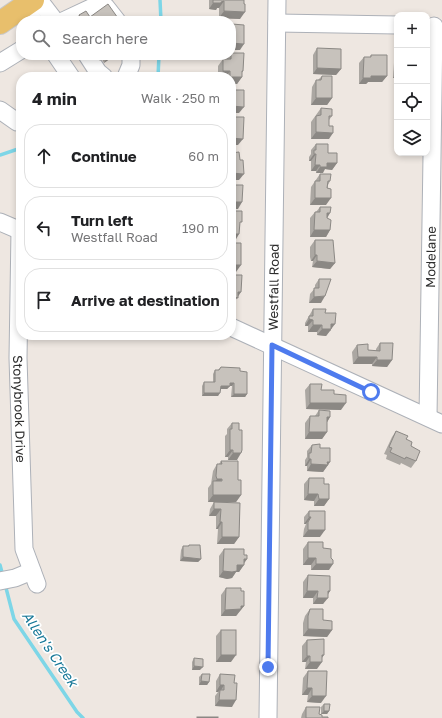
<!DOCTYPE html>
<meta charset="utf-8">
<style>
body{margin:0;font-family:"Golos Text",sans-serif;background:#f2f2f2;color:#202124}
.controls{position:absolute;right:12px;top:12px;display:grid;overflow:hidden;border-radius:8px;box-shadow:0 2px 6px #0003}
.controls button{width:36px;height:36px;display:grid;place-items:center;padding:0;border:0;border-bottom:1px solid #e0e0e0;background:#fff;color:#202124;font:20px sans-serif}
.stop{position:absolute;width:12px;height:12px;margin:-9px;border:3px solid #4e7bee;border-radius:50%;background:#fff}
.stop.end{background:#4e7bee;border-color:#fff;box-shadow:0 1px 4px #0008}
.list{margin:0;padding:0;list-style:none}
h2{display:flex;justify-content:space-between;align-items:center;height:52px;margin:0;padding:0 16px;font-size:17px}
h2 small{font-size:13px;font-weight:400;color:#757577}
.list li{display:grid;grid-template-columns:26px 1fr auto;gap:12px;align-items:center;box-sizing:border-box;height:64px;margin:0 8px 8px;padding:0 8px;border:1px solid #e0e0e0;border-radius:16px}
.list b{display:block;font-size:15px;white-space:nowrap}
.list p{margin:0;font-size:13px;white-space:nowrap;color:#757577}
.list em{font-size:13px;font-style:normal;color:#757577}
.icon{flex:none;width:22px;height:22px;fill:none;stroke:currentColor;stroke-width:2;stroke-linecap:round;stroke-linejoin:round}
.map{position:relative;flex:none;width:442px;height:718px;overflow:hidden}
.search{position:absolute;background:#fff;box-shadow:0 2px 6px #0003;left:16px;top:16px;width:220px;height:44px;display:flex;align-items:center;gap:10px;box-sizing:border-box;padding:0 14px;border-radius:16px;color:#757577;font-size:15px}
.panel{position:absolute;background:#fff;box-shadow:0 2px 6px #0003;left:16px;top:72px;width:220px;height:268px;border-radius:16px}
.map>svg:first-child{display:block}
</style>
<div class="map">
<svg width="442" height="718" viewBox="0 0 442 718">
<rect width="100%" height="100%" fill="#eee7e1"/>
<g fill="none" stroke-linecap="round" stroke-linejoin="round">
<g stroke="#7dd6e7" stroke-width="3.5">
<path d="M160,0L161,21"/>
<path d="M158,77L159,55"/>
<path d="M0,155L21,148"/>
<path d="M0,565L3,576"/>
<path d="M5,584L14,619L77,712L83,718"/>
</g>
<g stroke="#adb1b8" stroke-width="19">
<g id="minor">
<path d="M39,0L55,21"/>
<path d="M24,6L34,21"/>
<path d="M63,21L95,6L106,7L117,21"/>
<path d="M277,23L397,25"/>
<path d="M56,55L71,77"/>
<path d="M87,55L98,72L104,77"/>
<path d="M0,63L21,50"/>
<path d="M126,77L131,65V55"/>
<path d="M0,110L17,122L21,120"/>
<path d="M0,222L21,231"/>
<path id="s1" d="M20,231L18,358L24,549L37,584"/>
<path d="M231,327L442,424"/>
<path id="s2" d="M428,417L434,26"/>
<path d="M0,581L15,578L32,571"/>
<path id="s3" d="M268,718L277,0"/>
</g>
</g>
<g stroke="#c8c8c8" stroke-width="24">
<path id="major" d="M0,23L33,0"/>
</g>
<use href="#minor" stroke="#fff" stroke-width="17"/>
<use href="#major" stroke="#e8bf6c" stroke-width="22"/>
</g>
<g fill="#aba7a2">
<path d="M209,0H244L240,19L219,18V8H217L216,10L209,9Z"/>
<path d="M79,15L90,17L120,21H75Z"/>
<path d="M317,48L341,69L336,75L313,74V55Z"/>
<path d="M96,55H115L104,63L102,59L100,61Z"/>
<path d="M229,55H231L242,73V77L237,84L231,77H218V66L223,59H226Z"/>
<path d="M371,55L387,76L382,82H368L366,84H359V63L364,57H370Z"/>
<path d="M397,59V78H393L394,63Z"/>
<path d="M322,76L332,98L327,105H311L312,87L316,80H318Z"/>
<path d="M321,108L332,116L329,120V139H311V122Z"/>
<path d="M316,144L328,153L337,163L332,170L325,169L316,173V171H311V161H309V157L311,154V150Z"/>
<path d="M320,174L330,181L328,185L326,205H310L311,187Z"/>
<path d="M320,207L327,218L330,230L326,237H310V218L315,212H316Z"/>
<path d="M315,240L335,263L330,269L312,267L313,261H311L310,257V247Z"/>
<path d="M319,279L321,303H309L310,294L315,288V285Z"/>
<path d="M313,309L325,313L331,331H330L326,336L317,335V332H308V326H305V323Z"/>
<path d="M380,343L392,360L387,367L372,366V364H353L352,352L357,345L368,350L376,351V349Z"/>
<path d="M221,367L240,371L247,394L245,397H231L232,386H230L227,389H220L218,396H202V386L204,382H213V374L215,370H218Z"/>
<path d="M310,384L321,390L334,394L341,410L306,409L305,390Z"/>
<path d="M319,410L330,417L327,422V432L322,439H305V423L310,416H315Z"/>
<path d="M232,423L237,460H228V457H225V436L227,434V429Z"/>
<path d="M396,431L406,439L411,446L416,461L411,468L401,463L400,465L386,459L387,455L384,454L392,437Z"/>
<path d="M312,445L320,448L328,465L323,472L307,471V466H305V460L307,457V451Z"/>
<path d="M221,461L238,480L241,495L236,502H208V488L211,484L213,471L217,464H219Z"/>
<path d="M309,478L324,484L329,499L324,506H314V501L304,500V484Z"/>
<path d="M214,502L240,503L239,537L234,544H217L218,529H216V516H209L210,509Z"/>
<path d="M309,511L320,537H303L304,529L306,524H304V517Z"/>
<path d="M308,542L323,548L329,570H311V565H303V549Z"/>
<path d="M189,545L201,559L198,562L180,561L181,550L183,546H188Z"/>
<path d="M224,549L244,555L247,559L239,572H236L232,578L227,579L219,577V556Z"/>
<path d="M308,575L330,591L323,604H313V598H303V582Z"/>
<path d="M226,588L241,591L244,606L236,616H221V595Z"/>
<path d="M310,609L323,620L332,630L327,637L303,636V623L305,616Z"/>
<path d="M221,630L231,662H216V636Z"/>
<path d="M307,640L317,669H305L306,662H302V646Z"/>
<path d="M194,658L200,670H192V662Z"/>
<path d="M308,671L321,703L307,702L308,695H302L303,678Z"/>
<path d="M202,674L209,682L207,685H199V677Z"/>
<path d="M220,674L232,707L215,706V696L218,692H216V681Z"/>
<path d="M324,704L329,711L327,714H321V707Z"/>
<path d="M306,707L319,714L322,717L328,718H301L302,714Z"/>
</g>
<g fill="#8b8884">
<path d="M224,1L219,8H217L216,10L209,9L213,3Z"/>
<path d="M224,11L245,12L240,19L219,18Z"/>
<path d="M231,43L244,44L240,50H231Z"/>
<path d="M109,55H115L104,63Z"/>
<path d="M317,68L341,69L336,75L313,74Z"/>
<path d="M223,71H230L226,77H219Z"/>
<path d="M242,71H243L239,77H242L237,84H231V77Z"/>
<path d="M397,73V78H393Z"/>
<path d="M371,76H387L382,82H368L366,84H359L363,78Z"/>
<path d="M316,98H332L327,105H311Z"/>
<path d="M231,106L244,107L239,113H231Z"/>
<path d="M316,132L333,133L329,139H311Z"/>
<path d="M231,138L243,139L238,145H231Z"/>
<path d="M314,154H316L311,161H309Z"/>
<path d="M327,163H337L332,170L325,169L323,173H316L320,167Z"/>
<path d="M315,165H320L316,171H311Z"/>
<path d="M231,173L244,174L239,180H231Z"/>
<path d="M315,198H331L326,205H310Z"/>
<path d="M231,202H242L238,209H231Z"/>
<path d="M327,213H330L326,220Z"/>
<path d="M314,230H330L326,237H310Z"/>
<path d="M231,234H239L235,241H231Z"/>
<path d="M315,255H317L313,261H311Z"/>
<path d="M317,261L335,263L330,269L312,267Z"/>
<path d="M231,265H241L236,272H231Z"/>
<path d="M238,292H241L233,304H231V298Z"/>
<path d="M325,296L321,303H309L314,297Z"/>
<path d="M309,319L313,320L308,326H305Z"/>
<path d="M331,324H335L326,336L317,335L322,329Z"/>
<path d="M313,325H322L317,332H308Z"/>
<path d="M358,357H377L372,364H353Z"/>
<path d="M377,360H392L387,367L372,366Z"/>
<path d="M230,383H234L232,386H230L227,389H218L221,386Z"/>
<path d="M204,393H220L218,396H202Z"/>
<path d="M234,394H247L245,397H231Z"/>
<path d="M310,403H346L341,410L306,409Z"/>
<path d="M327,417H330L326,424Z"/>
<path d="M309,432H327L322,439H305Z"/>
<path d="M230,450H233L228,457H225Z"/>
<path d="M233,453H241L237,460H228Z"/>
<path d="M309,459H311L307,466H305Z"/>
<path d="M327,462H330L323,472L307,471L311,464Z"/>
<path d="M217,479H222L217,485L213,484Z"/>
<path d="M308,494H318L314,501L304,500Z"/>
<path d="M213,495H241L236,502H208Z"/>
<path d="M319,499H329L324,506H314Z"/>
<path d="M214,509H221L216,516H209Z"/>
<path d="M309,517H311L306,524H304Z"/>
<path d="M220,522H222L218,529H216Z"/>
<path d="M308,530H325L320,537H303Z"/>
<path d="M222,537H239L234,544H217Z"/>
<path d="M183,557L201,559L198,562L180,561Z"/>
<path d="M308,558H316L311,565H303Z"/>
<path d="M244,559H247L242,565H244L239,572H236L232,578L227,579L219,577L223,571L237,565Z"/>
<path d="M316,564H333L329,570H311Z"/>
<path d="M307,591H318L313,598H303Z"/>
<path d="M328,591H330L325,598H328L323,604H313L317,598Z"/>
<path d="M241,606H244L236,616H221L225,610Z"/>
<path d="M308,629L332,630L327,637L303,636Z"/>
<path d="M221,655H236L231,662H216Z"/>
<path d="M322,655H324L319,662H322L317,669H305L310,662Z"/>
<path d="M307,656H310L306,662H302Z"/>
<path d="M194,666L203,667L200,670H192Z"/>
<path d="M201,681L209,682L207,685H199Z"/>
<path d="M220,685H224L220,692V690L218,692H216Z"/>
<path d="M307,688H312L308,695H302Z"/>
<path d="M312,696H326L321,703L307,702Z"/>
<path d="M219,700H236L232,707L215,706Z"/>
<path d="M324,711H329L327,714H321Z"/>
</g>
<g fill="#c7c2bc" stroke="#8b8884">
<path d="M213,0H244V4H245V12L224,11V1L221,2V3H213Z"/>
<path d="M108,4L120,21H83L79,15L86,11L90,17Z"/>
<path d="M232,24L244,25V44L231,43Z"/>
<path d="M317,48L341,49V69L317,68Z"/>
<path d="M231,53H244L243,71H242V77H230V71H223V59H231Z"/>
<path d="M371,55H387V76H371V78H363L364,57H371Z"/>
<path d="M322,76H332V98H316V80H321Z"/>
<path d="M232,90H244V107L231,106Z"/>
<path d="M321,108L332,109V116H329V126H333V133L316,132V116L321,115Z"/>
<path d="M231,117H244L243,139L231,138Z"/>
<path d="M316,144H328V153H337V163H327V167H320V165H315L316,154H314V150H316Z"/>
<path d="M239,152L240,160H243L244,174L231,173V153Z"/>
<path d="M320,174H331L330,181H328L327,188L331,189V198H315V181H320Z"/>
<path d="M231,185H243L242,202H231Z"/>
<path d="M320,207H331L330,213H327V218L331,220L330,230H314L315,212H320Z"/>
<path d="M231,211H242V222H240L239,234H231Z"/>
<path d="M315,240H333L335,263L317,261V255H315Z"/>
<path d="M235,243H241V265H231V248H234Z"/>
<path d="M231,275H242L241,292H238V298L232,297V292H231Z"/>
<path d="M319,279H331L325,296L314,297V288H319Z"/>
<path d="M313,309H326L325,313H336L335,324H331V329H322V325H313V320L309,319V316H313Z"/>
<path d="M380,343H393L392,360H377V357H358L357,345L368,344V350L380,351Z"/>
<path d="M221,367L240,368V371L247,372V394H234V383H230V386H221L220,393H204V382H215V370H219Z"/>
<path d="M310,384H322L321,390H334V394L346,395V403H310Z"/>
<path d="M319,410L330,411V417H327V432H309L310,416H319Z"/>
<path d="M232,423H239V430H242V450L241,453H233V450H230V429H232Z"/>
<path d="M396,431L408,436L406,439L412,442L411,446L420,451L416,461L406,457L405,459L390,452L392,448L389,447Z"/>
<path d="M320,444V448H330V462H327L328,465L311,464V459H309V453H311L312,445Z"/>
<path d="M221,461H238V480H241V495H213V481H222V479H217L216,476L217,464H222Z"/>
<path d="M309,478H324V484H329V499H319L318,494H308Z"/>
<path d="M214,502L240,503L239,537H222V522H220L221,509H214Z"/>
<path d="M309,511H325V530H308V522L311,517H309Z"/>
<path d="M308,542H323V548L331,549V558L333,560V564H316V558H308Z"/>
<path d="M189,545H200L201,559L183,557V546H189Z"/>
<path d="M224,549H244V555H247V559H244V565H237V571L232,572L223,571Z"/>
<path d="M308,575L330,576V591H328V598H317L318,591H307Z"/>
<path d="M226,588H241V591H244V606H241V609L225,610Z"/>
<path d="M310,609H323V620L332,621V630L308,629V616Z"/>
<rect x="221" y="630" width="15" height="25"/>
<path d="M324,639V655H322V662H310V656H307V640Z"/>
<path d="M194,658L203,659V667L194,666Z"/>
<path d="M308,671H327L326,696H312V688H307Z"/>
<path d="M202,674H210L209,682L201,681Z"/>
<path d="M220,674L235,675L234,683H237L236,700H219L220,690H224V685H220Z"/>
<path d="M324,704H330L329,711H324Z"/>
<path d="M306,707H320L319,714L322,715V717H328V718H306Z"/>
<rect x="197" y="717" width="21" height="1"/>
</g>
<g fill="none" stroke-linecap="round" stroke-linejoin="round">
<path stroke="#4e7bee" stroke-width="5" d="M268,667L272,345L371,392"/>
</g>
<g text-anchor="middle" stroke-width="3.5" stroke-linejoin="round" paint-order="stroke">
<g font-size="13" fill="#2d2d2d" stroke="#fff">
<text dy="5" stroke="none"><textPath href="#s2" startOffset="160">Modelane</textPath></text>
<text dy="5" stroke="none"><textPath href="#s3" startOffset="431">Westfall Road</textPath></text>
<text dy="5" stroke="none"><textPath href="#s1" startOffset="178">Stonybrook Drive</textPath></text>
</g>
<g font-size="14" font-style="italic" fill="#177898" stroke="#fff">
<text transform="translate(50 649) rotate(56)" y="5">Allen's Creek</text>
</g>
</g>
</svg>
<div class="controls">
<button>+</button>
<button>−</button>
<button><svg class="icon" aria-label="locate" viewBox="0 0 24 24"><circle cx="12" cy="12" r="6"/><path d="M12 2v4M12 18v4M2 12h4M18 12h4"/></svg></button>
<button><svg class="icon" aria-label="layers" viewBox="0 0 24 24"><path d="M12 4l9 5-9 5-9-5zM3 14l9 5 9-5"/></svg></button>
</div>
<div class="stop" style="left:371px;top:392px"></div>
<div class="stop end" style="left:268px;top:667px"></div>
<div class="search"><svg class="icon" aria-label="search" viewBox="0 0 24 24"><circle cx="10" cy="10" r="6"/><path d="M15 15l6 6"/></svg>Search here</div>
<section class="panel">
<h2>4 min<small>Walk · 250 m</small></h2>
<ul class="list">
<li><svg class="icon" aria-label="ahead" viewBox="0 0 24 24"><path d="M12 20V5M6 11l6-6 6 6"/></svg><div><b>Continue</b></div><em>60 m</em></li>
<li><svg class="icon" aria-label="left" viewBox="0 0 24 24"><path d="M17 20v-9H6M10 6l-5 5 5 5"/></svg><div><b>Turn left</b><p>Westfall Road</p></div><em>190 m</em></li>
<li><svg class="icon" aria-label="arrive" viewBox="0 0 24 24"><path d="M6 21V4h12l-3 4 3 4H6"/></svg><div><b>Arrive at destination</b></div></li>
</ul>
</section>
</div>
